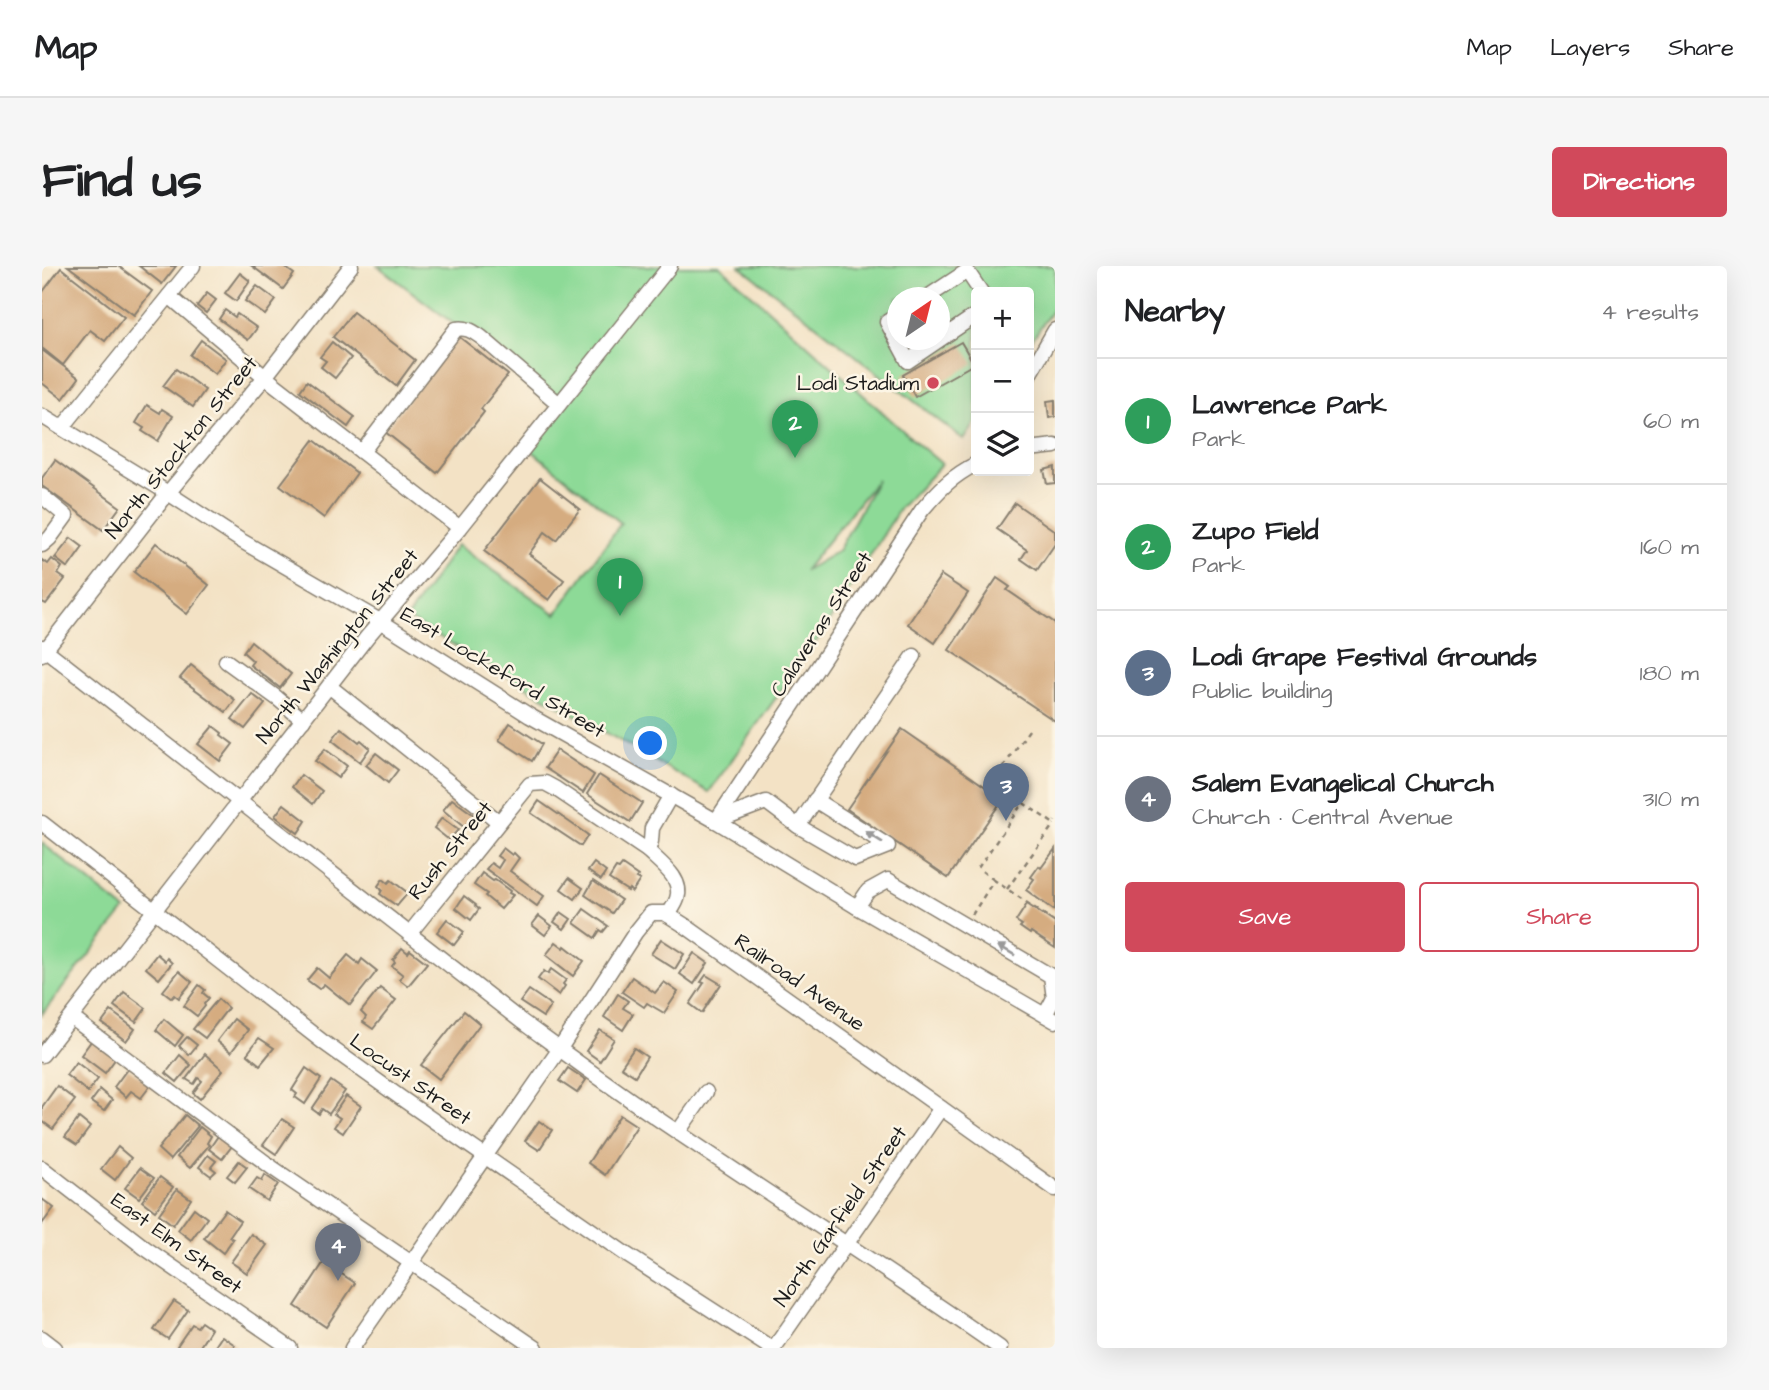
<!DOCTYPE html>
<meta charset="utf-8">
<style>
body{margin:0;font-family:"Architects Daughter",sans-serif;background:#f6f6f6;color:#202124}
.controls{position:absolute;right:21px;top:21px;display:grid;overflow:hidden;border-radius:7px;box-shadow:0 7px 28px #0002}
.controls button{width:63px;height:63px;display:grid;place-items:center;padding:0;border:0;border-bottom:2px solid #e0e0e0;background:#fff;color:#202124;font:35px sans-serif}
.compass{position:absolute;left:845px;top:21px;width:63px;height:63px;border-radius:50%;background:#fff;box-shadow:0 7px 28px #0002;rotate:35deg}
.you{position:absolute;left:609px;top:478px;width:24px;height:24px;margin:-18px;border:5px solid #fff;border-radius:50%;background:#1a73e8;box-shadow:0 0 0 10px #1a73e833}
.badge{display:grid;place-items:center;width:46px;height:46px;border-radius:50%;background:#d1495b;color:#fff;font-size:23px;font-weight:700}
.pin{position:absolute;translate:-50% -58px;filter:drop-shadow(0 2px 4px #0008)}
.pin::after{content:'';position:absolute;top:37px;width:24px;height:21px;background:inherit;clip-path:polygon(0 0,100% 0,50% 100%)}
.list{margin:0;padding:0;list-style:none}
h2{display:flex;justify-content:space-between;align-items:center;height:91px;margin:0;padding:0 28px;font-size:30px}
h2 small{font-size:23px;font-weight:400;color:#757577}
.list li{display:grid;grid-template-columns:46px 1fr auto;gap:21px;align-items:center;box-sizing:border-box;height:126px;padding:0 28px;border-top:2px solid #e0e0e0}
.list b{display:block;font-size:26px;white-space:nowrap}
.list p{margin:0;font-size:23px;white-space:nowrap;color:#757577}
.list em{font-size:23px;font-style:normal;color:#757577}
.actions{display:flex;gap:14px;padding:21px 28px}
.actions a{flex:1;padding:16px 0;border:2px solid #d1495b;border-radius:7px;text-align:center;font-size:24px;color:#d1495b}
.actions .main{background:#d1495b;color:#fff}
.icon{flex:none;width:38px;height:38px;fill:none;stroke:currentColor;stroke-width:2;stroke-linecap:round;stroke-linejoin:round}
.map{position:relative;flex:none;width:1013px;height:1082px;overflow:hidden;border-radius:7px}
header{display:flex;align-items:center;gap:42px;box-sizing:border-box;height:98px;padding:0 35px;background:#fff;border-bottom:2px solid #e0e0e0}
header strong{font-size:33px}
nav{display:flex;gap:38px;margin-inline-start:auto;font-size:24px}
.intro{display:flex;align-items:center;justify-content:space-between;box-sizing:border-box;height:168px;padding:0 42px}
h1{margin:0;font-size:49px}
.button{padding:18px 32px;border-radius:7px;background:#d1495b;color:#fff;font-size:24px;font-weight:700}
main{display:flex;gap:42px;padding:0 42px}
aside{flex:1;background:#fff;border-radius:7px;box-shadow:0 7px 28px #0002}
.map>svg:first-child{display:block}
</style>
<header>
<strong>Map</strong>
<nav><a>Map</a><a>Layers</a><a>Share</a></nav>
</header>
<div class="intro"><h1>Find us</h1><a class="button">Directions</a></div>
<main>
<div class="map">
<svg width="1013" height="1082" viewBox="0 0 1013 1082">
<rect width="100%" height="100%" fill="#fcf5e5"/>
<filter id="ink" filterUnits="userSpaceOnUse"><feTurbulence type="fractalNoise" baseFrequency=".0143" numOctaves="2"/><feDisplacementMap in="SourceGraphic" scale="14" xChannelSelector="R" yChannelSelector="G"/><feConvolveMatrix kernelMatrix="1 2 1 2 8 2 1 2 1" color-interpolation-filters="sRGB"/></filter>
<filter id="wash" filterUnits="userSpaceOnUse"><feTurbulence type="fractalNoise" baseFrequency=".00686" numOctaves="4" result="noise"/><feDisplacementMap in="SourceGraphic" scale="28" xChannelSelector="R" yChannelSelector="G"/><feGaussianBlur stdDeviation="1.57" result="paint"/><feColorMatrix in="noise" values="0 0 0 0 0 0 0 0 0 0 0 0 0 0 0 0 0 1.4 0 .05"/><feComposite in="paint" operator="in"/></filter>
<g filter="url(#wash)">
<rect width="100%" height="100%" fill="#f3e2c5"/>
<g fill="#8dda97" stroke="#547b5a" stroke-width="2" fill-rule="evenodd">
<path d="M336,0H678L869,172L900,198L858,242L778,370L667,526L365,352L415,279L514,348L579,257L484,180L515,137ZM835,214L796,285L762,305Z"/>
<path d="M698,0H1013V40L987,78V26H934V156L922,174ZM856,32H898V74H856Z"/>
<path d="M0,577L83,644L0,748Z"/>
</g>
<g id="blocks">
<g fill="#d5ac80">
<path d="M26,0H76L110,25L92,49Z"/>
<path d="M97,0H134L120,18Z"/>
<path d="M210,0H241L252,8L241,23Z"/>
<path d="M19,2L82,51L63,75L48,64L21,99L0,82V27Z"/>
<path d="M198,7L208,15L194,35L183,27Z"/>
<path d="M215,20L234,34L223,49L203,35Z"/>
<path d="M165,27L174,34L164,47L155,40Z"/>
<path d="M183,44L193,51L195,48L215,62L206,74L177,53Z"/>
<path d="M311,46L373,94L354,120L291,71Z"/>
<path d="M416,70L466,109L439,143L442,146L395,207L342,165Z"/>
<path d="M159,74L184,93L173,108L148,89Z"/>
<path d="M290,76L309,92L293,112L279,101L284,95L278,91Z"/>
<path d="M919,76L932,98L873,131L861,109Z"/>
<path d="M0,84L37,112L21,133L0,117Z"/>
<path d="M134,103L163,124L151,141L121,120Z"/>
<path d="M265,115L313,151L306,161L258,125Z"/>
<path d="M1013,134V151L1007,152L1005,135Z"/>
<path d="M105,139L118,147L120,143L131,150L116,175L100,165L102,162L94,157Z"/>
<path d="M272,174L315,207L282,252L238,219Z"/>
<path d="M13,194L78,241L61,264L0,220V212Z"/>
<path d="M1013,201V217L1005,218L1002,204Z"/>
<path d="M498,212L538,243L514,274L503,266L487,288L522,314L507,334L442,285Z"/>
<path d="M973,237L1013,265V278L995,304L979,293L985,284L955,263Z"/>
<path d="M29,272L41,281L26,302L13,292Z"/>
<path d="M114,277L167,319L145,348L92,306Z"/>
<path d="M10,293L20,301L16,308L23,313L4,338L0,336V294L6,298Z"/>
<path d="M899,309L926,327L893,377L866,358Z"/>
<path d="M955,312L968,321L965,324L1013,357V455L907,384Z"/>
<path d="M209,375L249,408L238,422L208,399L211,395L201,386Z"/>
<path d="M149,399L193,434L184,446L138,412Z"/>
<path d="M210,428L223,438L203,463L190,453Z"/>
<path d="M468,457L500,478L490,495L457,474Z"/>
<path d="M171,460L180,467L179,469L191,478L178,495L156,478Z"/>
<path d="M299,462L317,476L319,474L328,482L318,496L290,474Z"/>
<path d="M860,463L961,533L906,612L805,543Z"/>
<path d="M283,483L305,500L296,512L273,495Z"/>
<path d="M515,484L552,509L541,527L503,502Z"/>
<path d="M334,487L356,504L346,517L324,499Z"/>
<path d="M259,509L280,525L271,538L250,521Z"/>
<path d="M557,509L600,537L588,556L545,528Z"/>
<path d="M410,533L432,549L423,562L401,544Z"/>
<path d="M497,535L546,569L539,580L489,547Z"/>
<path d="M242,538L264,555L256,567L233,550Z"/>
<path d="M400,552L416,564L407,574L392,562Z"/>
<path d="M461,582L470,589L472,587L477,592L468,605L502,630L495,640L444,603L449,597L456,602L461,594L455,590Z"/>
<path d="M1013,583V645L984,624L992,613L989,611L997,600L999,602Z"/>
<path d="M552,597L564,606L559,614L546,605Z"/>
<path d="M580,599L596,610L594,612L598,614L590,626L587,623L586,625L567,613L574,602L577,603Z"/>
<path d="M440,607L451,615L453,614L468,625L467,627L471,629L459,643L443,630L445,628L432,619Z"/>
<path d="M527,612L541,622L533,633L519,623Z"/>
<path d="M341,613L346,617L349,614L366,627L355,640L338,628L340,624L336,620Z"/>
<path d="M551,615L579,634L570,647L543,629Z"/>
<path d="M422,630L434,639L433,640L437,643L429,654L414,642Z"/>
<path d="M985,638L1013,657V682L989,666L988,668L978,661L980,659L974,655Z"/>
<path d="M542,643L566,660L561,666L558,664L553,672L532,657Z"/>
<path d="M519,646L529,653L522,663L512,656Z"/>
<path d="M497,650L510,660L503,669L490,659Z"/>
<path d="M405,653L422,666L412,679L395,666Z"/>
<path d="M619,673L642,688L633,703L609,688Z"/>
<path d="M514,676L522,682L523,680L542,695L531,710L504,689Z"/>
<path d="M360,682L366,687L368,684L385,697L366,720L357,713L361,709L350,700L353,696L351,694Z"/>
<path d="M652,687L666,697L652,718L638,708Z"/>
<path d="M115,688L123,695L125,692L130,697L117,713L104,702Z"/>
<path d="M306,689L317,698L320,693L335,705L308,739L282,718L277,723L265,714L275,702L287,712Z"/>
<path d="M509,703L524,714L521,718L523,720L517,729L496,713L502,705L506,708Z"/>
<path d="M137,705L150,716L137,732L133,729L130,732L121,725Z"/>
<path d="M664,709L679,718L660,747L648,738L662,717L659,716Z"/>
<path d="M590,711L613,727L622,716L636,726L622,747L605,737L602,741L580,726Z"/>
<path d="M157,719L163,724L161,727L167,732L162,738L163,740L155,750L142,740Z"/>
<path d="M338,722L354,734L331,763L321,756L324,751L319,746Z"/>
<path d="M487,724L509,739L501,751L478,736Z"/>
<path d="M82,726L104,742L94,756L72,740Z"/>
<path d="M576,728L586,735L581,742L591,748L581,764L562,751Z"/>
<path d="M176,733L186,742L163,772L151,763Z"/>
<path d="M69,745L93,763L84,775L60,757Z"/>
<path d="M422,745L438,758L397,813L379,799Z"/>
<path d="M122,753L141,769L133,780L114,764Z"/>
<path d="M192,753L206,764L189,786L175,775Z"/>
<path d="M558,764L572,773L558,795L544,785Z"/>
<path d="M145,771L155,779L147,789L137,780Z"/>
<path d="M217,772L232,782L218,799L205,788Z"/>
<path d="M50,774L74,792L63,807L39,789Z"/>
<path d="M592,782L605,791L593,810L579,801Z"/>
<path d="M163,788L181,804L158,833L151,827L160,815L156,812L152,818L144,813Z"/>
<path d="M138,789L149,799L135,816L124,807Z"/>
<path d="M34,796L56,813L46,826L24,809Z"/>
<path d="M86,802L109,819L99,832L89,825L84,831L72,821Z"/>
<path d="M264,802L279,813L263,838L253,831L255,828L250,824Z"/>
<path d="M526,802L544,814L535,827L517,815Z"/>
<path d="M289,815L303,825L287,848L280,843L277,848L270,843Z"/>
<path d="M15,820L33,834L11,863L0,855V841Z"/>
<path d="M58,824L70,834L62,845L49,836Z"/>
<path d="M304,830L319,840L301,867L292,861L298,852L292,848Z"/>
<path d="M143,849L156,860L128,894L116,883Z"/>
<path d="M578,849L595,860L563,909L546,897Z"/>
<path d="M37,852L48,861L35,879L23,871Z"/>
<path d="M240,853L252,861L234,888L221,879Z"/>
<path d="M497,855L510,864L497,884L483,875Z"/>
<path d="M158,861L169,870L165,877L167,879L148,902L135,891Z"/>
<path d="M176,870L190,880L180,893L167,883Z"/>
<path d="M76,881L89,892L73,914L59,903Z"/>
<path d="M166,889L174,895L169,901L174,905L169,910L157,901Z"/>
<path d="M197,895L205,901L193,916L185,910Z"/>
<path d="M98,902L112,912L97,932L83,922Z"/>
<path d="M223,909L236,918L225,935L207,923L215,912L220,915Z"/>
<path d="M118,911L131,921L113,945L100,935Z"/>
<path d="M135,923L149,933L131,959L117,948Z"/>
<path d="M0,933L12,942L0,958Z"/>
<path d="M152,942L165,952L149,974L136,964Z"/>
<path d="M183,944L198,955L187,971L191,973L181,987L162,972Z"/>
<path d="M209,968L225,979L205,1007L189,996Z"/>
<path d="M282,996L313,1017L284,1061L253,1040Z"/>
<path d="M132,1035L146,1044L126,1073L112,1064Z"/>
<path d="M159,1056L169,1063L157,1082H138L135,1080L150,1058L155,1061Z"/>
<path d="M180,1070L193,1079L191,1082H172Z"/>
</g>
</g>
</g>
<g filter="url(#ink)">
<use href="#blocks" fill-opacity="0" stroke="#887f70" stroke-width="2"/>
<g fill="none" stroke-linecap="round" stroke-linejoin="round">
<g stroke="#887f70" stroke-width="17">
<g id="minor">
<path d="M127,30L223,111L418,262"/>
<path d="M884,32L925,5L939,26"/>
<path d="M856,49L845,56L866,95L934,49"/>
<path d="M987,109L1013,64"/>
<path d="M0,150L126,227L198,274L338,355L488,450L674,555L815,641L1013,755"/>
<path d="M20,162L151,0"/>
<path d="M987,183L1013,180"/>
<path d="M320,186L414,63C425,61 430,65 439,71L517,138"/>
<path d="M0,230L24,250L8,272L0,279"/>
<path d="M0,381L479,755C527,790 574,825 622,857C734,933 848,1005 958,1082"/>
<path d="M0,388L126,227L223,111L309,0"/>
<path d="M184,395L235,432L261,454"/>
<path d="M287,420L457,556"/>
<path d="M674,555L880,244C897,224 910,210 934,198"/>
<path d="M674,555L724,536L756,560L872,390"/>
<path d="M0,557L281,776L359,832L585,989L729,1082"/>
<path d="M756,560L813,593L846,580L773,534"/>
<path d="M815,641L826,625L846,614L1009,710L1012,732L1003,749"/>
<path d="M626,649C629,644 633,639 635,633C642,613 618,597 606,585L609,575L610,562L629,529"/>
<path d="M367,668L488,518L503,517L514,523L606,585"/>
<path d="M30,752L232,903L494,1082"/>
<path d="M0,789L325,371L418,262L628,0"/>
<path d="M636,866L664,826"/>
<path d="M0,902L103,982L248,1082"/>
<path d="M0,1072L13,1082"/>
<path d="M310,1082L517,784L593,667L609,647H623L642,659L1013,923"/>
<path d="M732,1082L899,842"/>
</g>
</g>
<g stroke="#887f70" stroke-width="2.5" stroke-dasharray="5 5" stroke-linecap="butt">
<path d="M987,464L951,516L1012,558L1013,555"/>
<path d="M952,614L936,602L980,538"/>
<path d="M965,623L1012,558"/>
<path d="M930,649L952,614L1013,656"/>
</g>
<use href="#minor" stroke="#fff" stroke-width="14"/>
</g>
<defs><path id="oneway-solid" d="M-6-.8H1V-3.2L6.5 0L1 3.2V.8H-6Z" transform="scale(1.75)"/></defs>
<g fill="#999">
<use href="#oneway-solid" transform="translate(832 571) rotate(-148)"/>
<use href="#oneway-solid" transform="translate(964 684) rotate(-149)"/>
</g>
</g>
<circle fill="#d1495b" stroke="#fcf5e5" stroke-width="2.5" cx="891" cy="117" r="7"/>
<g text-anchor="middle" stroke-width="5" stroke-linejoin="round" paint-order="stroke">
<g font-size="21" fill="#1c1c1c" stroke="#fcf5e5" text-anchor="end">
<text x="877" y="124">Lodi Stadium</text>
</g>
<g font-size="21" fill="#1c1c1c" stroke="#fcf5e5">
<text transform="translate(139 181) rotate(-51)" y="7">North Stockton Street</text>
<text transform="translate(779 358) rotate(-57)" y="7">Calaveras Street</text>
<text transform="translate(295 380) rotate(-51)" y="7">North Washington Street</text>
<text transform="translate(461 406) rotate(31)" y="7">East Lockeford Street</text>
<text transform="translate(408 584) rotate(-51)" y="7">Rush Street</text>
<text transform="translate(758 716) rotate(35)" y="7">Railroad Avenue</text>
<text transform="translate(369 813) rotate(35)" y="7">Locust Street</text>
<text transform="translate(798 950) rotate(-55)" y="7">North Garfield Street</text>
<text transform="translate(135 977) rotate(36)" y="7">East Elm Street</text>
</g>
</g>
</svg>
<div class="controls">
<button>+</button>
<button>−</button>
<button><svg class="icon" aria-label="layers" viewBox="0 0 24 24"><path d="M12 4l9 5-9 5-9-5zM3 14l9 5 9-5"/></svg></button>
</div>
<svg class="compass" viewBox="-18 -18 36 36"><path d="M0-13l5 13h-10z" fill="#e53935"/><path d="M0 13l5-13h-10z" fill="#757577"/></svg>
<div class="you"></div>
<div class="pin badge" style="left:578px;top:350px;background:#2e9e5b">1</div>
<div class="pin badge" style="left:753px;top:192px;background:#2e9e5b">2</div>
<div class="pin badge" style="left:964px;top:555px;background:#5c6f8a">3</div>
<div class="pin badge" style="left:296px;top:1015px;background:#6b7280">4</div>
</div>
<aside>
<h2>Nearby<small>4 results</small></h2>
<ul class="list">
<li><span class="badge" style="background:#2e9e5b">1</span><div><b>Lawrence Park</b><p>Park</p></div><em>60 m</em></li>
<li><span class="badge" style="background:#2e9e5b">2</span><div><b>Zupo Field</b><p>Park</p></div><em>160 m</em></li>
<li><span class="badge" style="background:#5c6f8a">3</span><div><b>Lodi Grape Festival Grounds</b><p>Public building</p></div><em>180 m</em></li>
<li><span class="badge" style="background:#6b7280">4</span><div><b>Salem Evangelical Church</b><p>Church · Central Avenue</p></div><em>310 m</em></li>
</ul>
<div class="actions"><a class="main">Save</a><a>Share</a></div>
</aside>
</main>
